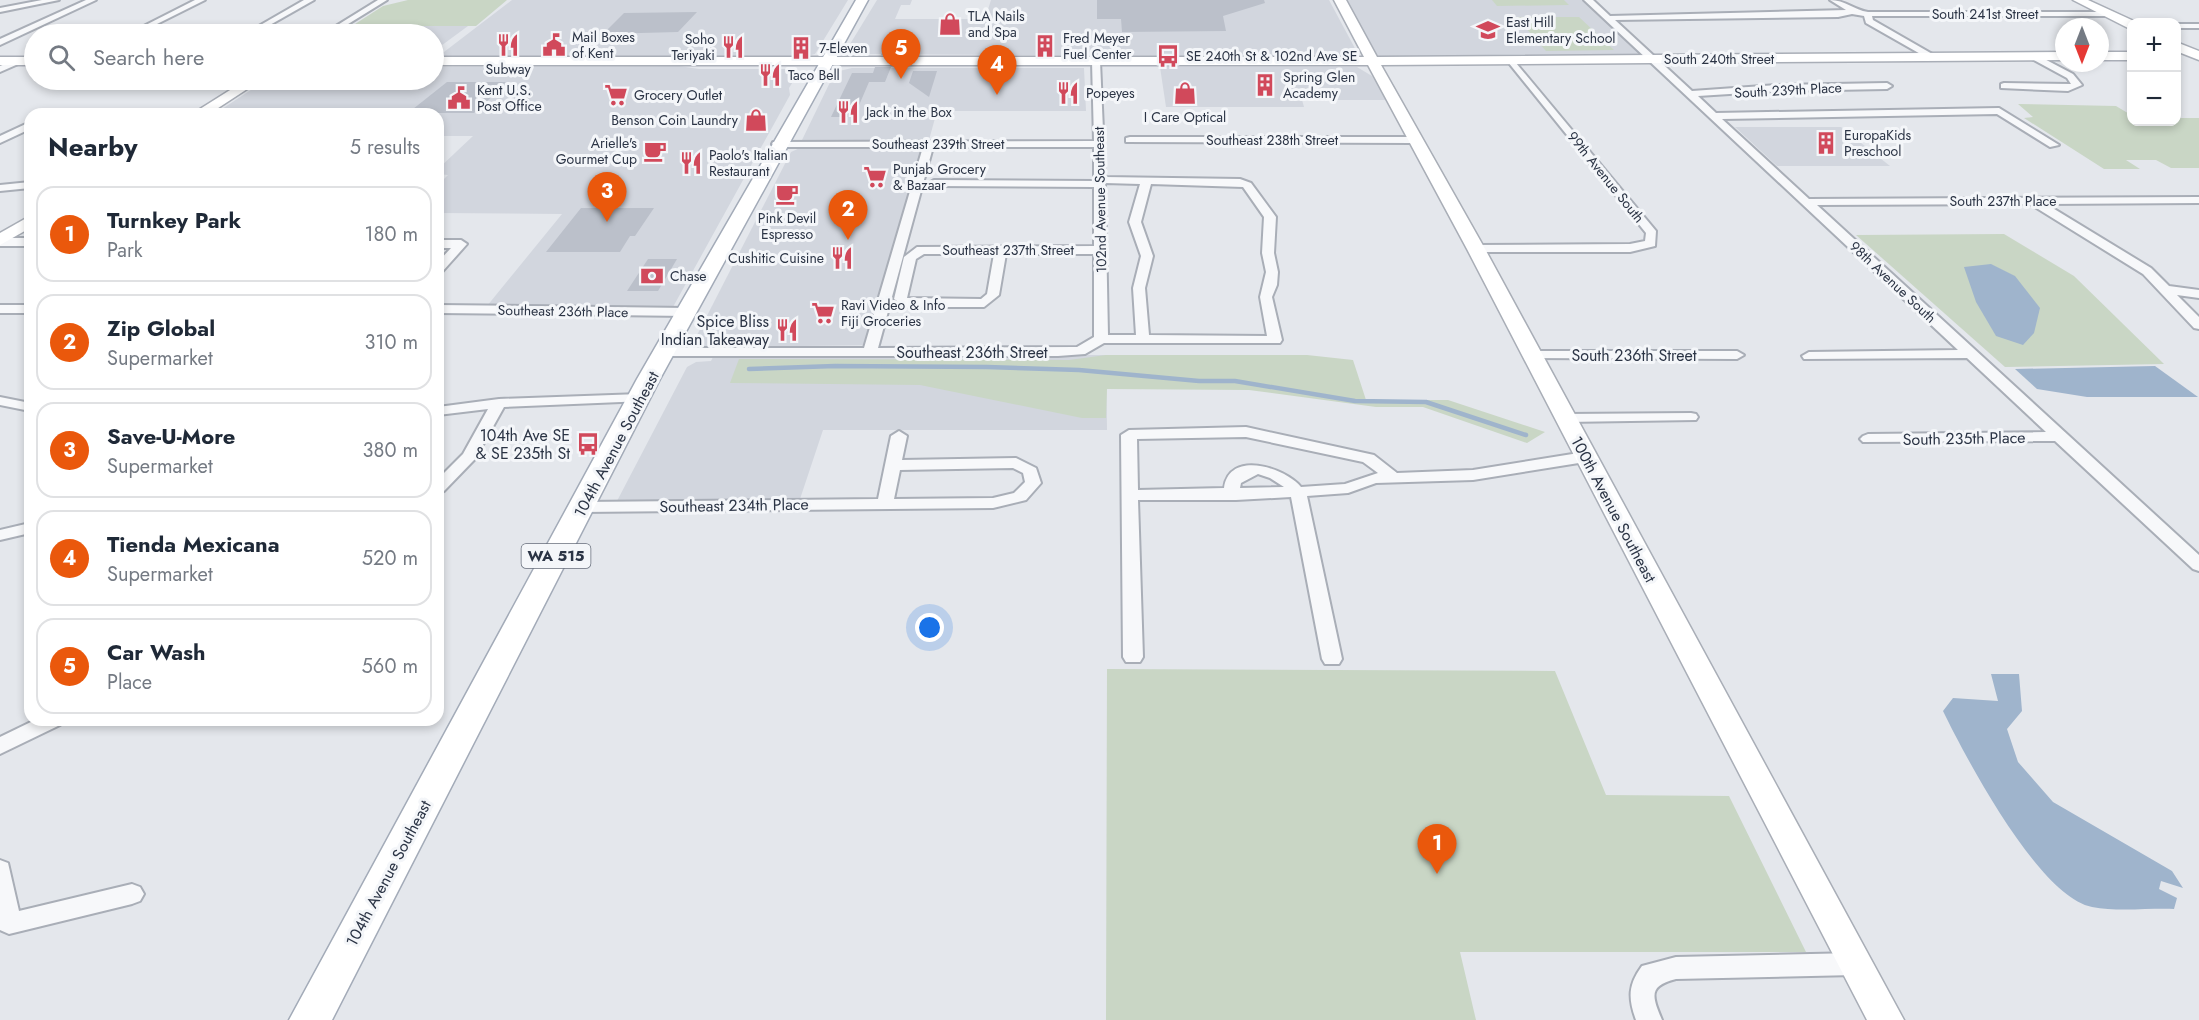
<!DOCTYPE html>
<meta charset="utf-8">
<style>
body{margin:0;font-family:Jost,sans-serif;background:#f6f6f7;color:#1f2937}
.controls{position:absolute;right:18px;top:18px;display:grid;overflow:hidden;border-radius:12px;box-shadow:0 3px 9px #0003}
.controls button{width:54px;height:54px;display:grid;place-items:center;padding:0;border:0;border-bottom:2px solid #e0e1e3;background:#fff;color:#1f2937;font:30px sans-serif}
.compass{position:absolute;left:2055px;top:18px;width:54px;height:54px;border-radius:50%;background:#fff;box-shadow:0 3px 9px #0003;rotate:180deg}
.you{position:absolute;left:930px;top:628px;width:21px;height:21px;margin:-15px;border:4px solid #fff;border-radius:50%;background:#1a73e8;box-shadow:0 0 0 9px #1a73e833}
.badge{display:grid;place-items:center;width:39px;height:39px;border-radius:50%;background:#ea580c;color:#fff;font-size:20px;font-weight:700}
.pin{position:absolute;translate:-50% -50px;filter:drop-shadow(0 2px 3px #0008)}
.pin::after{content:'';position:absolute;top:32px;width:21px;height:18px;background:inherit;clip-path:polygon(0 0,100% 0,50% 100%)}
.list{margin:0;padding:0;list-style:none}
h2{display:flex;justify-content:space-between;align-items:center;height:78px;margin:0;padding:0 24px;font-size:26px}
h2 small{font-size:20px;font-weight:400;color:#747a83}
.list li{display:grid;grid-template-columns:39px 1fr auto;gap:18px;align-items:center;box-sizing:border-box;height:96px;margin:0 12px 12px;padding:0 12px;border:2px solid #e0e1e3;border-radius:18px}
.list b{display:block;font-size:22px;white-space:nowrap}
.list p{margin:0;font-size:20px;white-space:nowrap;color:#747a83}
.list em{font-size:20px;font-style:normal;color:#747a83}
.icon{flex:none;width:33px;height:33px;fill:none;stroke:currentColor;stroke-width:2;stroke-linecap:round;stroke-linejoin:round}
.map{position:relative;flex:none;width:2199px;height:1020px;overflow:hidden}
.search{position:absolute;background:#fff;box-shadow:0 3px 9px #0003;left:24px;top:24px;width:420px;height:66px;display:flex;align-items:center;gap:15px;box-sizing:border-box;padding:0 21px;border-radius:33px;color:#747a83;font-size:22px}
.panel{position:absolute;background:#fff;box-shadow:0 3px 9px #0003;left:24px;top:108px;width:420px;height:618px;border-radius:18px}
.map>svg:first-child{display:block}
</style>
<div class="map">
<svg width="2199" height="1020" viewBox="0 0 2199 1020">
<rect width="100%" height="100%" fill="#e4e7ec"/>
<g fill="#d2d6de">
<path d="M512,0H848L815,54L807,56H435L444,52Z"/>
<path d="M877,0H912L910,5H901L895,19H985L991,0H1329L1358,54L1337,57L848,54L847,49Z"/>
<path d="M1340,0H1588L1652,59L1373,61Z"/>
<path d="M352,26H468L434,51V34H338Z"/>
<path d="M679,66L699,69H791L799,72L789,88L790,95L673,307L487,306L562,214L438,213V185L448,175L438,174V169L473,136H438V114H345L351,109H222L266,80H434V67Z"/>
<path d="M1160,67H1357L1372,76L1387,100H1302L1304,107H1166Z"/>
<path d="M852,68H1084L1086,111H937L929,140H802L835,72Z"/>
<path d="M1735,127H1841L1890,166H1777Z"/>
<path d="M802,147L933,148L881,345L708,347L698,345L694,341L791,152Z"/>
<path d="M714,355H1106L1107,430H823L799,502L617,501L687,367L696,362L711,361Z"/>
</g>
<g fill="#c9d6c5">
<path d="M408,0H507L476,26H352L383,6Z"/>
<path d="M1492,0H1564L1569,5L1497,6Z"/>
<path d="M1516,17H1579L1614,50L1546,51Z"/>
<path d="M2018,104L2116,106L2131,115L2132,122H2176L2177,118H2199V168H2171L2156,160H2126L2140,169H2104L2024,118L2033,117Z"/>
<path d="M222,109H352L345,114H214Z"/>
<path d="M2004,234L2074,276L2164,364L2005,367L1856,235Z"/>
<path d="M1106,355H1307L1353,360L1366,400H1448L1545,432L1527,443L1423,407H1376L1249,390L1107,389L1106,418H1082L920,385L730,383L739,359L1069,360Z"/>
<path d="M1107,669L1555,671L1606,795L1729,796L1806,952H1460L1476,1020H1106Z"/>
</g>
<g fill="#9fb4cc">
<path d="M1991,264L2015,276L2040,308L2034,333L2023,345L1996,336L1976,302L1964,267Z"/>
<path d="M2155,366L2198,397H2087L2037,389L2015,369Z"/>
<path d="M1991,674H2019L2022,711L2007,729L2018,762L2053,802L2172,871L2183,888L2161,881L2159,889L2177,898L2174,909C2148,908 2117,912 2092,907C2039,897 1966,758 1943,711L1953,698L1998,701Z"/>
</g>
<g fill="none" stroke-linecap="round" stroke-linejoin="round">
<path stroke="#9fb4cc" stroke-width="4.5" d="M749,369L835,366L987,367L1079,370L1199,381H1235L1355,401L1426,402L1526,435"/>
</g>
<g fill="#bbc0ca">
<path d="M1097,0H1264L1265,3L1223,16L1226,31L1122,32L1121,19H1097Z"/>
<path d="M697,12L678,32L603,34L624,13Z"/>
<path d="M890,36H905L897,55H881Z"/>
<path d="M875,67H891L885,82H869L854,117H831L852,73H873Z"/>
<path d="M913,71H937L929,97L909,83Z"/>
<path d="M447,82H508L474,113H408Z"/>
<path d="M581,208H654L635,236H630L620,252H546Z"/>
<path d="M648,259H677L658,291H627Z"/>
</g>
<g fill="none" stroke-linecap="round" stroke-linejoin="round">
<g stroke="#a9aeb7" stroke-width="4">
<g id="street">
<path d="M42,0H59L0,12V8Z"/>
<path d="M86,0H96L0,45V39Z"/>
<path d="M195,0H205L137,34H128Z"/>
<path d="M304,0H314L254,34H245Z"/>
<path d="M378,0H387L332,34H323Z"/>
<path d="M1584,0H1593L1610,16L1846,10L1830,0C1845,0 1854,10 1868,12H2112L2109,16H1872L1873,20L1934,55V59L1931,60L1866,23L1864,16L1852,14L1838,17L1615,20L1692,91L1777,85L1887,83L1892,86L1887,89L1777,91L1698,96L1716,113L1999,108L2059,145L2050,147L1997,114L1722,119L1809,199L2199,197V203L2046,204L2151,268L2169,286L2199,290V298L2177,295L2199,317V329L2194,328L2143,274L2030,204L1817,205L2199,555V571L2193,569L2055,441L1863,442L1860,439L1863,436L1868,434L2046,432L1967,358L1804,359L1802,356L1809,352L1958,350Z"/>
<rect x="2176" y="24" width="23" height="4"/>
<path d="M2033,53L2073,74L2082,85L2068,91L2001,88V84L2004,83L2071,84L2067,78L2030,58V54Z"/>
<path d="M1511,57L1656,231L1655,246L1630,252H1472L1470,249L1476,245L1630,244L1645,241L1646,233L1508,62V58Z"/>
<path d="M1096,58L1100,61L1105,177L1240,179L1251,183L1276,217L1274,253L1278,272L1277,285L1272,297L1282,340L1280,343H1104L1085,354L1058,356H665L658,352L665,348H864L923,147H777L772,144L773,142L1094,141L1092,61ZM933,147H1094V181L934,180L929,183L934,186L1094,187V246L917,247L904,257L894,299L907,307H984L999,295L1006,254H1094V337L1077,347L878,348ZM1105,183L1140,184L1129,222L1141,256L1133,288L1136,335H1108ZM1151,184L1243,187L1264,217L1262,253L1266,272L1260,297L1267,336L1149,335L1145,288L1153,256L1141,222ZM924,254H994L987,294L981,299L907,298L916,259Z"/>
<path d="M18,59L25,61L0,72V66Z"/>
<path d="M30,122V129L0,143V136Z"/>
<path d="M1130,137H1414L1419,140L1414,143L1126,142V138Z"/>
<path d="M30,182V188L0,191V185Z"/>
<rect x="0" y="238" width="30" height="8"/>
<path d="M438,240H461L467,244L442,272L438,273V262L451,248H438Z"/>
<rect x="0" y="305" width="30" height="8"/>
<path d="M438,305L687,308L694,312L687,316L438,313Z"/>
<path d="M1532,351H1737L1744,355L1737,359L1527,358V352Z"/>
<path d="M640,394L645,395L647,398L645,401L504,407L475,459L444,491L438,493V479L463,454L488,409L438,415V407L499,399Z"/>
<path d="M0,397L30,403V411L0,405Z"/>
<path d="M1691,413L1696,414L1698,417L1696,420L1566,422L1559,418L1566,414Z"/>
<path d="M1246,427L1374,455L1397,473L1473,470L1585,452L1593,457L1585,462L1473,480L1376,483L1348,493L1307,496L1342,659L1339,664H1325L1322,659L1291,497L1236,500H1138L1143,657L1140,662H1126L1123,657L1121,435L1129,430ZM1246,437L1363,462L1378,473L1345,484L1301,487C1284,467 1229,450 1224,488L1138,490L1137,439ZM1258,474L1270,478L1284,487L1240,488L1241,483Z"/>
<path d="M899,431L907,436L902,460L1016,458L1036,468L1041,483L1026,500L993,508L582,512L574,507L582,502L878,499L891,436ZM1013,468L1023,473L1025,482L1014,493L993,498L894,499L900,470Z"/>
<path d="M30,523V533L0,540V530Z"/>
<path d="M35,720H63L60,725L0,754V737Z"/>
<path d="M0,860L8,863L19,911L132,884L140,887L144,894L140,901L132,904L9,934L0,930Z"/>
<path d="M1855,953L1864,956L1867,964L1864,972L1855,975L1676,979C1648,986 1652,996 1662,1020H1636C1628,998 1628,985 1642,966L1676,957Z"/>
</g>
</g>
<g stroke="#a9aeb7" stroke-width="3">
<g id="secondary">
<path d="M1334,0H1346L1377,57L2064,52V60L1381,65L1485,249L1904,1020H1867L1467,249L1368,65H434V57H1364Z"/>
<path d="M2073,0H2088L2136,22H2132V28H2128Z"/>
<path d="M2176,42L2199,51V60L2176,51Z"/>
<rect x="2100" y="52" width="32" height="8"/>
<rect x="0" y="57" width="34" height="8"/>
<path d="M246,80H261L209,114H192Z"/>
<path d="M30,216V228L0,245V233Z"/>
</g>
</g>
<g stroke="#a3abb8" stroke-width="3">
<path id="primary" d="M856,0H868L660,379L332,1020H289L637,379Z"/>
</g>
<use href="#street" fill="#f7f8fa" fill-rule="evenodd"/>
<use href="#secondary" fill="#fff" fill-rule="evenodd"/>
<use href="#primary" fill="#fff" fill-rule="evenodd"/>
</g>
<defs>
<g id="shop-bare" transform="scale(1.8)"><path d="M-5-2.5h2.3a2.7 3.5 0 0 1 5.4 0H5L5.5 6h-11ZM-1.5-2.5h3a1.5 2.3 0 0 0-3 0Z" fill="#d1495b" stroke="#f4f6f9" stroke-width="2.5" paint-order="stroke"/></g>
<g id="school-bare" transform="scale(1.8)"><path d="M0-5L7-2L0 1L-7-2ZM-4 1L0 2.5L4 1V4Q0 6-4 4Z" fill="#d1495b" stroke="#f4f6f9" stroke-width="2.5" paint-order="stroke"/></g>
<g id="restaurant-bare" transform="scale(1.8)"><path d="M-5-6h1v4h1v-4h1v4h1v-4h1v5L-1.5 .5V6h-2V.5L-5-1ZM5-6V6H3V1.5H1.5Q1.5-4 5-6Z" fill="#d1495b" stroke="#f4f6f9" stroke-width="2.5" paint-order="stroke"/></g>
<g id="civic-bare" transform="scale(1.8)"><path d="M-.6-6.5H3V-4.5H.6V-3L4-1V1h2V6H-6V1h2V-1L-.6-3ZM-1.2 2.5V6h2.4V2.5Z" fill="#d1495b" stroke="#f4f6f9" stroke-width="2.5" paint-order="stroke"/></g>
<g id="building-bare" transform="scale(1.8)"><path d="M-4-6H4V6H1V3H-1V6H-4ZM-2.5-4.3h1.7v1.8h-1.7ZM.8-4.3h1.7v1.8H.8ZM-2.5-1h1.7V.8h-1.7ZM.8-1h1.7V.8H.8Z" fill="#d1495b" stroke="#f4f6f9" stroke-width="2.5" paint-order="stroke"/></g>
<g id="bus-bare" transform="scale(1.8)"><path d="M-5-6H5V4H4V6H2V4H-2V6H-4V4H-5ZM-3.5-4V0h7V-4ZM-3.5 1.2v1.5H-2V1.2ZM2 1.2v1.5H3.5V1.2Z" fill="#d1495b" stroke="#f4f6f9" stroke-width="2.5" paint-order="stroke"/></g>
<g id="supermarket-bare" transform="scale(1.8)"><path d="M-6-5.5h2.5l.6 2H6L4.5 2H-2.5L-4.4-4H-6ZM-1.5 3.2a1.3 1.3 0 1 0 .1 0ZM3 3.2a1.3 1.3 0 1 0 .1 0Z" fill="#d1495b" stroke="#f4f6f9" stroke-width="2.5" paint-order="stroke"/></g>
<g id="cafe-bare" transform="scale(1.8)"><path d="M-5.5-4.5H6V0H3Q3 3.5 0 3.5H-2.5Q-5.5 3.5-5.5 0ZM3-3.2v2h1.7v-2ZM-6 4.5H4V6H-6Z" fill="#d1495b" stroke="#f4f6f9" stroke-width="2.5" paint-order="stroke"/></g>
<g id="bank-bare" transform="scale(1.8)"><path d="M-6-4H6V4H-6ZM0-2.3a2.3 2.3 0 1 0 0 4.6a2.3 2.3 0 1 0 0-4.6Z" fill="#d1495b" stroke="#f4f6f9" stroke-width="2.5" paint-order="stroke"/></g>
</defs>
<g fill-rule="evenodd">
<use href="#shop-bare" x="950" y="24"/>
<use href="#school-bare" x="1488" y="30"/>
<use href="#restaurant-bare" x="508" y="45"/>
<use href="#civic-bare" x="554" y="45"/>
<use href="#building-bare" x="1045" y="46"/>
<use href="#restaurant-bare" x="733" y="47"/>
<use href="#building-bare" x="801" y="48"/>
<use href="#bus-bare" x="1168" y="56"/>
<use href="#restaurant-bare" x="770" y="75"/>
<use href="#building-bare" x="1265" y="85"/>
<use href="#restaurant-bare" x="1068" y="93"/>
<use href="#shop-bare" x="1185" y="93"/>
<use href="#supermarket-bare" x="616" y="95"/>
<use href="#civic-bare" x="459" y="98"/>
<use href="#restaurant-bare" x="848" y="112"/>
<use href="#shop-bare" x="756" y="120"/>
<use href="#building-bare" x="1826" y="143"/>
<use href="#cafe-bare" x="655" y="151"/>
<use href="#restaurant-bare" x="691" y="163"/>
<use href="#supermarket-bare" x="875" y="177"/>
<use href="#cafe-bare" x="787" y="194"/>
<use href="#restaurant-bare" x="842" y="258"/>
<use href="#bank-bare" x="652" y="276"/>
<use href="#supermarket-bare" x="823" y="313"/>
<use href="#restaurant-bare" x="787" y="330"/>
<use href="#bus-bare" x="588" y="444"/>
</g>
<g text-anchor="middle" stroke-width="6" stroke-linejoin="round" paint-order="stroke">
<g font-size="14" fill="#2b3445" stroke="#f4f6f9">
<text x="1985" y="19">South 241st Street</text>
<text x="1719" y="64">South 240th Street</text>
<text transform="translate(1788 90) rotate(-3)" y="5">South 239th Place</text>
<text x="1272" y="145">Southeast 238th Street</text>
<text x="938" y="149">Southeast 239th Street</text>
<text transform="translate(1606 177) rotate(51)" y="5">99th Avenue South</text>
<text transform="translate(1100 200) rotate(-91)" y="5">102nd Avenue Southeast</text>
<text x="2003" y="206">South 237th Place</text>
<text x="1008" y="255">Southeast 237th Street</text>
<text transform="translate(1893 282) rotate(43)" y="5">98th Avenue South</text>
<text transform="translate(563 311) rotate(1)" y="5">Southeast 236th Place</text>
</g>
<g font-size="14" fill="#2b3445" stroke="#f4f6f9" text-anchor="start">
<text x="968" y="21">TLA Nails<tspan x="968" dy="16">and Spa</tspan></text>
<text x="1506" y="27">East Hill<tspan x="1506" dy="16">Elementary School</tspan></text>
<text x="572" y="42">Mail Boxes<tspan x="572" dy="16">of Kent</tspan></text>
<text x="1063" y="43">Fred Meyer<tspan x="1063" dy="16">Fuel Center</tspan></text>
<text x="715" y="44" text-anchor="end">Soho<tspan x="715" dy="16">Teriyaki</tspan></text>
<text x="819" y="53">7-Eleven</text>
<text x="1186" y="61">SE 240th St &amp; 102nd Ave SE</text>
<text x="508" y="74" text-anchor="middle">Subway</text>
<text x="788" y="80">Taco Bell</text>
<text x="1283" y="82">Spring Glen<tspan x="1283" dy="16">Academy</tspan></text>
<text x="477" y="95">Kent U.S.<tspan x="477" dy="16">Post Office</tspan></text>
<text x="1086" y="98">Popeyes</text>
<text x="634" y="100">Grocery Outlet</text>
<text x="866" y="117">Jack in the Box</text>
<text x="1185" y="122" text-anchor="middle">I Care Optical</text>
<text x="738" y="125" text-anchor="end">Benson Coin Laundry</text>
<text x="1844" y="140">EuropaKids<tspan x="1844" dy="16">Preschool</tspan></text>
<text x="637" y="148" text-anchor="end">Arielle's<tspan x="637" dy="16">Gourmet Cup</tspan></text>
<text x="709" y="160">Paolo's Italian<tspan x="709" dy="16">Restaurant</tspan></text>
<text x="893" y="174">Punjab Grocery<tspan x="893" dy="16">&amp; Bazaar</tspan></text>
<text x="787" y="223" text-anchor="middle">Pink Devil<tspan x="787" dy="16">Espresso</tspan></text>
<text x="824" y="263" text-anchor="end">Cushitic Cuisine</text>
<text x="670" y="281">Chase</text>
<text x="841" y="310">Ravi Video &amp; Info<tspan x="841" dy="16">Fiji Groceries</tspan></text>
</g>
<rect fill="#f4f6f9" stroke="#676e7b" stroke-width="1.5" x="521.5" y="544" width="69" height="24" rx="4.5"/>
<g font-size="15" font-weight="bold" fill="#2b3445">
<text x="556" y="561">WA 515</text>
</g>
<g font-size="16" fill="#2b3445" stroke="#f4f6f9" text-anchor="end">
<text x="769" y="327">Spice Bliss<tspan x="769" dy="18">Indian Takeaway</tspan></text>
<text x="570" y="441">104th Ave SE<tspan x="570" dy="18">&amp; SE 235th St</tspan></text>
</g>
<g font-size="16" fill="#2b3445" stroke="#f4f6f9">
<text x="972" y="358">Southeast 236th Street</text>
<text x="1634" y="361">South 236th Street</text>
<text transform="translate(1964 438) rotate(-1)" y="6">South 235th Place</text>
<text transform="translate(616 444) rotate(-62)" y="6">104th Avenue Southeast</text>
<text transform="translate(734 505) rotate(-1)" y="6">Southeast 234th Place</text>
<text transform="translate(1614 509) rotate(62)" y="6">100th Avenue Southeast</text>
<text transform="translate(388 873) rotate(-62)" y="6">104th Avenue Southeast</text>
</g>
</g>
</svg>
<div class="controls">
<button>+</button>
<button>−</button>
</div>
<svg class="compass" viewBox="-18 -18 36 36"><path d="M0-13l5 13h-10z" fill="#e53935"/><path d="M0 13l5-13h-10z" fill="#747a83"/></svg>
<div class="you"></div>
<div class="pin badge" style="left:1437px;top:874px">1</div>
<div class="pin badge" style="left:848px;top:240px">2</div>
<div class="pin badge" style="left:607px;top:222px">3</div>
<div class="pin badge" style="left:997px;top:95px">4</div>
<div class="pin badge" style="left:901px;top:79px">5</div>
<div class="search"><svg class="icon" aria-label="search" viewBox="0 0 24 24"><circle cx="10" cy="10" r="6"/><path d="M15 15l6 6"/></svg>Search here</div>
<section class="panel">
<h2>Nearby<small>5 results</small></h2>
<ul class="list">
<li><span class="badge">1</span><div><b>Turnkey Park</b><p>Park</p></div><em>180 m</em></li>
<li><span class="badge">2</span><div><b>Zip Global</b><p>Supermarket</p></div><em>310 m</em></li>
<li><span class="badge">3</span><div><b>Save-U-More</b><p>Supermarket</p></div><em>380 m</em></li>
<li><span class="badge">4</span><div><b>Tienda Mexicana</b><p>Supermarket</p></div><em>520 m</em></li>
<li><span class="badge">5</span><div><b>Car Wash</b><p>Place</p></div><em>560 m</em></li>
</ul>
</section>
</div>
